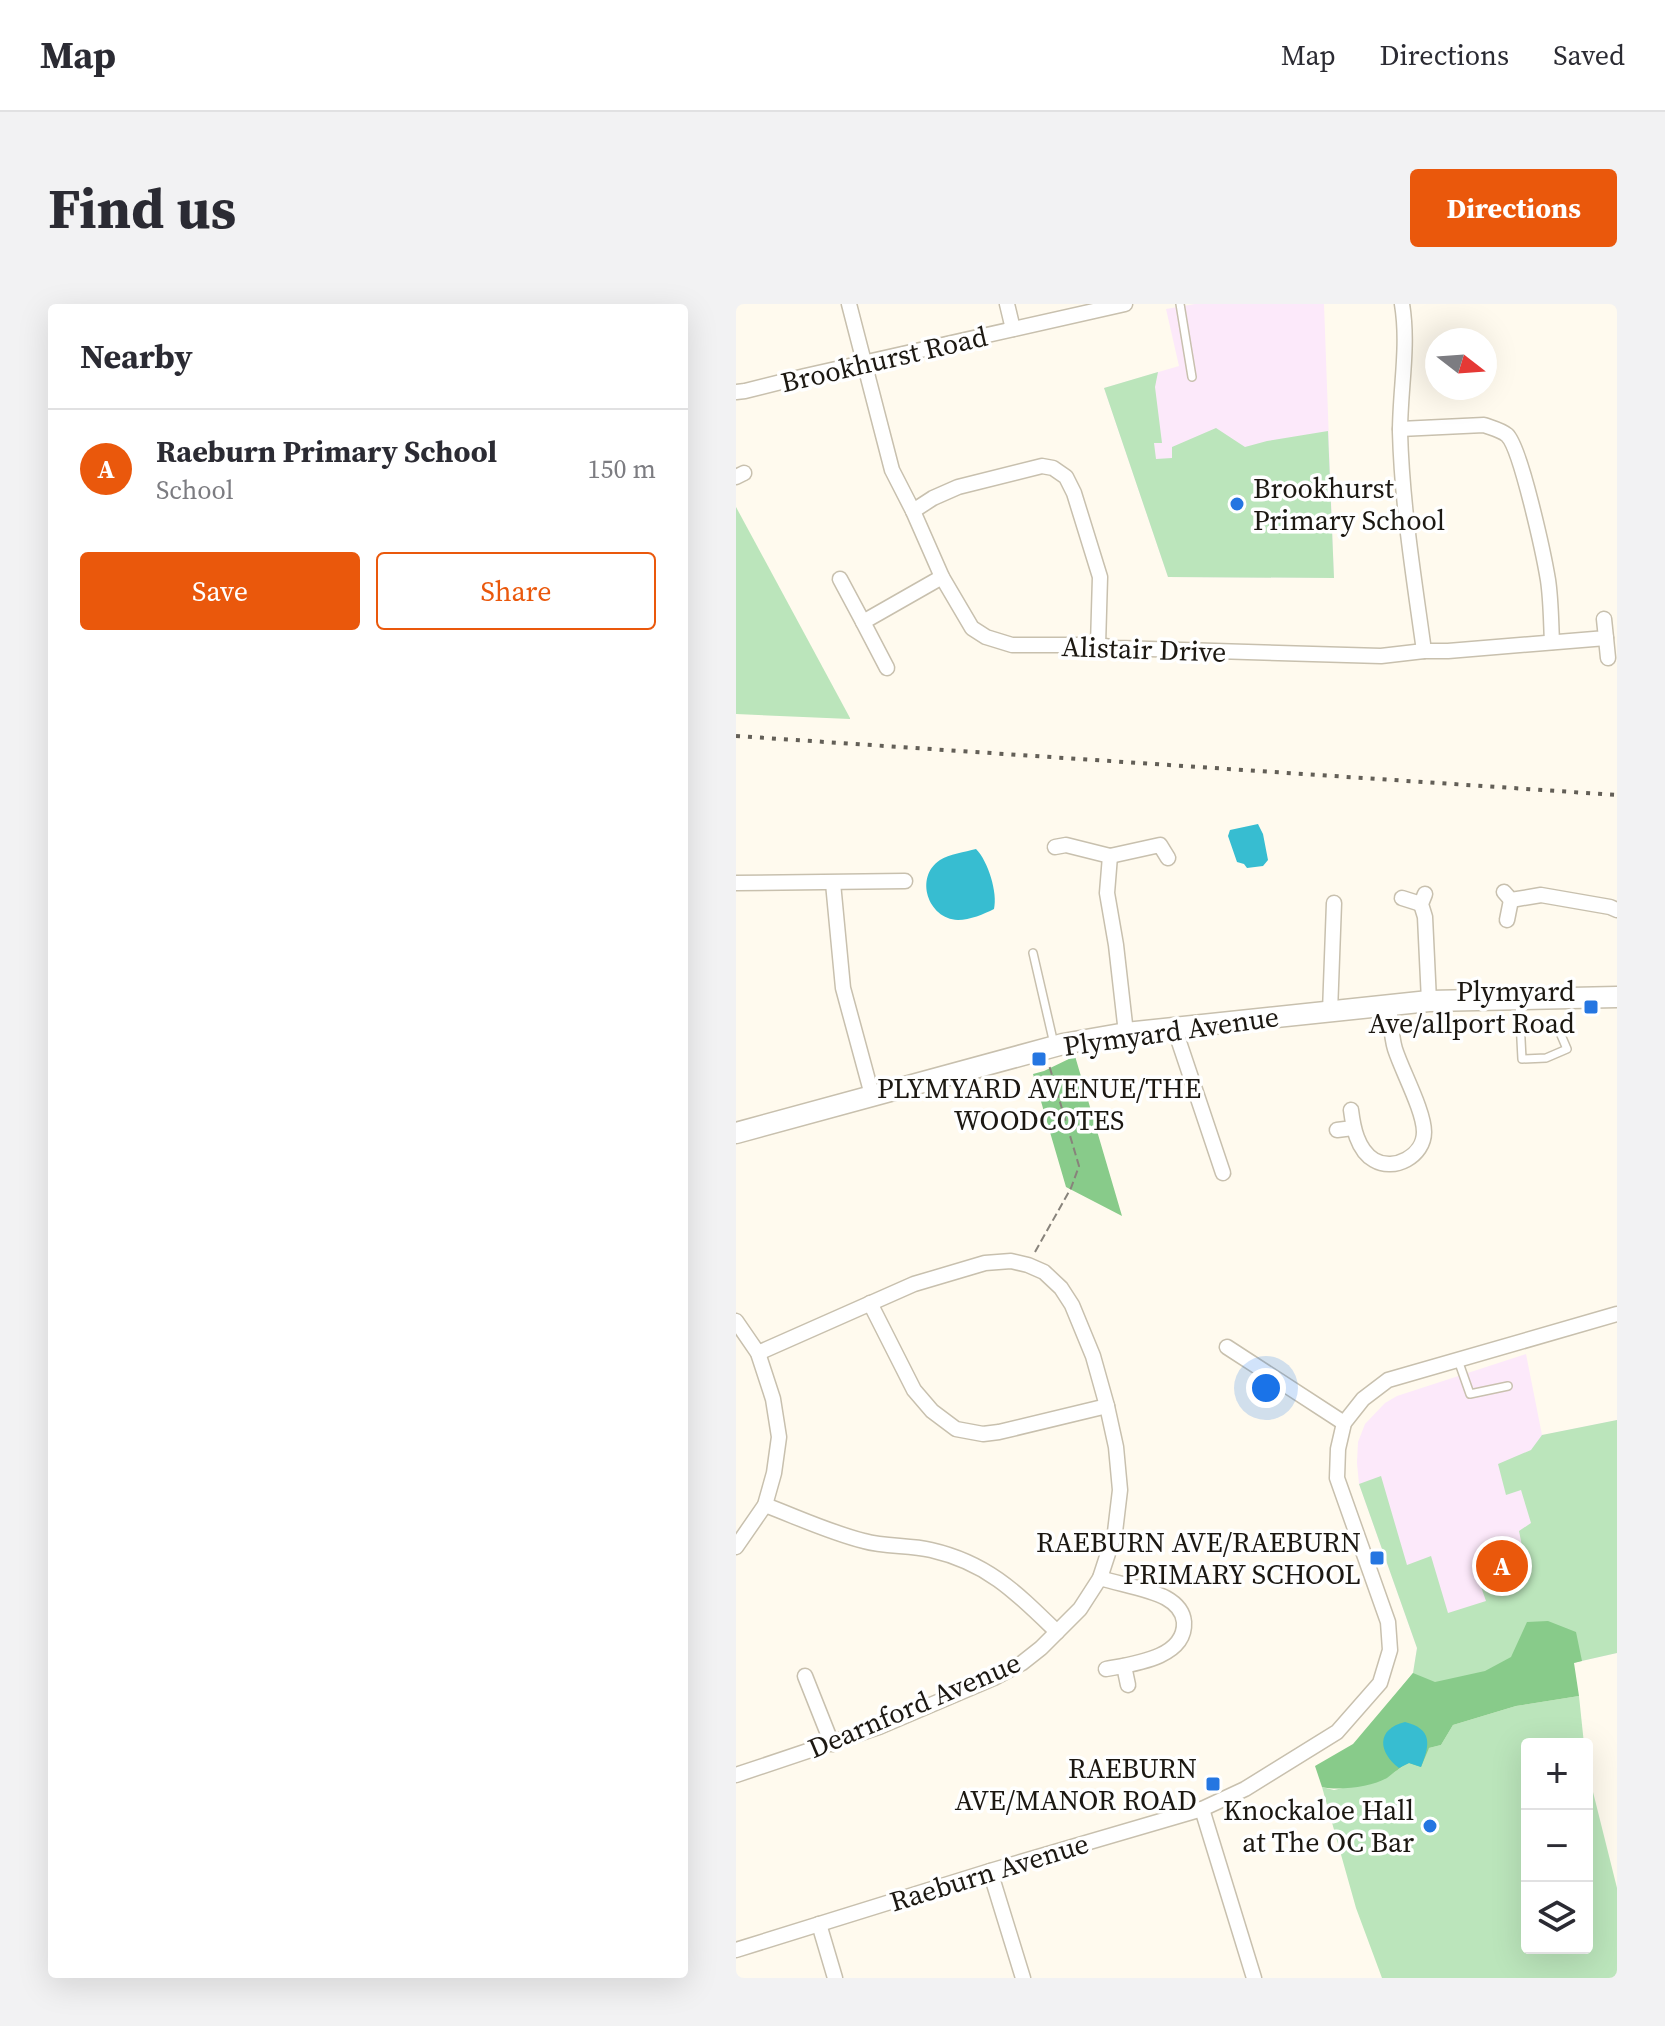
<!DOCTYPE html>
<meta charset="utf-8">
<style>
body{margin:0;font-family:"Source Serif 4",serif;background:#f2f2f3;color:#2b2b33}
.controls{position:absolute;right:24px;bottom:24px;display:grid;overflow:hidden;border-radius:8px;box-shadow:0 8px 32px #0002}
.controls button{width:72px;height:72px;display:grid;place-items:center;padding:0;border:0;border-bottom:2px solid #e1e1e2;background:#fff;color:#2b2b33;font:40px sans-serif}
.compass{position:absolute;left:689px;top:24px;width:72px;height:72px;border-radius:50%;background:#fff;box-shadow:0 8px 32px #0002;rotate:107deg}
.you{position:absolute;left:530px;top:1084px;width:28px;height:28px;margin:-20px;border:6px solid #fff;border-radius:50%;background:#1a73e8;box-shadow:0 0 0 12px #1a73e833}
.badge{display:grid;place-items:center;width:52px;height:52px;border-radius:50%;background:#ea580c;color:#fff;font-size:26px;font-weight:700}
.pin{position:absolute;translate:-50% -50%;border:4px solid #fff;box-shadow:0 2px 8px #0006}
.list{margin:0;padding:0;list-style:none}
h2{display:flex;justify-content:space-between;align-items:center;height:104px;margin:0;padding:0 32px;font-size:34px}
h2 small{font-size:26px;font-weight:400;color:#7c7c81}
.list li{display:grid;grid-template-columns:52px 1fr auto;gap:24px;align-items:center;box-sizing:border-box;height:120px;padding:0 32px;border-top:2px solid #e1e1e2}
.list b{display:block;font-size:30px;white-space:nowrap}
.list p{margin:0;font-size:26px;white-space:nowrap;color:#7c7c81}
.list em{font-size:26px;font-style:normal;color:#7c7c81}
.actions{display:flex;gap:16px;padding:24px 32px}
.actions a{flex:1;padding:18px 0;border:2px solid #ea580c;border-radius:8px;text-align:center;font-size:28px;color:#ea580c}
.actions .main{background:#ea580c;color:#fff}
.icon{flex:none;width:44px;height:44px;fill:none;stroke:currentColor;stroke-width:2;stroke-linecap:round;stroke-linejoin:round}
.map{position:relative;flex:none;width:881px;height:1674px;overflow:hidden;border-radius:8px}
header{display:flex;align-items:center;gap:48px;box-sizing:border-box;height:112px;padding:0 40px;background:#fff;border-bottom:2px solid #e1e1e2}
header strong{font-size:38px}
nav{display:flex;gap:44px;margin-inline-start:auto;font-size:28px}
.intro{display:flex;align-items:center;justify-content:space-between;box-sizing:border-box;height:192px;padding:0 48px}
h1{margin:0;font-size:56px}
.button{padding:20px 36px;border-radius:8px;background:#ea580c;color:#fff;font-size:28px;font-weight:700}
main{display:flex;gap:48px;padding:0 48px}
aside{flex:1;background:#fff;border-radius:8px;box-shadow:0 8px 32px #0002}
.map>svg:first-child{display:block}
</style>
<header>
<strong>Map</strong>
<nav><a>Map</a><a>Directions</a><a>Saved</a></nav>
</header>
<div class="intro"><h1>Find us</h1><a class="button">Directions</a></div>
<main>
<aside>
<h2>Nearby<small></small></h2>
<ul class="list">
<li><span class="badge">A</span><div><b>Raeburn Primary School</b><p>School</p></div><em>150 m</em></li>
</ul>
<div class="actions"><a class="main">Save</a><a>Share</a></div>
</aside>
<div class="map">
<svg width="881" height="1674" viewBox="0 0 881 1674">
<rect width="100%" height="100%" fill="#fffaee"/>
<g fill="#fce9fa">
<path d="M459,0H588L598,274L432,273L368,84L443,62L430,5Z"/>
<path d="M790,1050L806,1131L881,1116V1349L651,1401L677,1369L681,1344L623,1180L621,1159L622,1138L629,1120L649,1099L661,1092Z"/>
</g>
<g fill="#bbe5bb">
<path d="M422,68L419,83L426,139H418L420,155L436,154V143L480,124L509,143L531,137L592,127L598,274L432,273L368,84Z"/>
<path d="M0,203L114,414V415L0,410Z"/>
<path d="M881,1116V1349L651,1401L677,1369L681,1344L623,1180L645,1172L671,1261L695,1252L712,1309L750,1297L744,1280L791,1267L783,1227L795,1219L785,1186L770,1191L762,1160L795,1146L806,1131Z"/>
<path d="M843,1392L848,1440H791V1644H851V1464L881,1584V1674H646L620,1604L586,1483L598,1486L650,1474L693,1444L705,1441L717,1421L780,1402Z"/>
</g>
<g fill="#88cb8a">
<path d="M339,752L386,912L330,883L297,770L308,767Z"/>
<path d="M812,1317L840,1328L846,1357L838,1359L843,1392L780,1402L717,1421L705,1441L693,1444L685,1463L673,1459C664,1463 658,1469 651,1474C635,1483 603,1487 586,1483L579,1462L617,1440L677,1369L699,1378L749,1367L775,1353L791,1318Z"/>
</g>
<g fill="#37bdd1">
<path d="M522,520L527,530L532,556L527,562L511,564L508,560L501,558L492,532L494,526Z"/>
<path d="M240,545C252,557 262,589 258,605C248,610 234,616 222,616C192,615 178,573 204,556C213,550 229,548 240,545Z"/>
<path d="M669,1418C697,1425 694,1441 685,1463L673,1459L663,1464C642,1448 640,1425 669,1418Z"/>
</g>
<g fill="none" stroke-linecap="round" stroke-linejoin="round">
<g stroke="#c8c0ae" stroke-width="10">
<g id="lane">
<path d="M444,0L456,73"/>
<path d="M297,649L318,740"/>
<path d="M783,697L786,755L810,754L831,745L825,731"/>
<path d="M722,1056L734,1090L772,1082"/>
</g>
</g>
<g stroke="#c8c0ae" stroke-width="17">
<g id="street">
<path d="M113,0L156,166L177,207L206,273L236,324L250,333L276,341H362L381,344L645,352L688,347H712L870,334L868,315"/>
<path d="M271,0L277,25"/>
<path d="M666,0C673,42 664,85 664,128C666,202 678,274 688,347"/>
<path d="M0,88L9,87L69,72L389,0"/>
<path d="M664,125L748,121C756,124 765,126 771,131C785,144 808,252 812,276C815,296 815,318 816,338"/>
<path d="M0,173L8,169"/>
<path d="M177,207L197,194L222,183L306,162L317,164L330,173L338,189L364,273L362,341"/>
<path d="M104,275L127,318"/>
<path d="M870,334L872,354"/>
<path d="M151,364L127,318L206,273"/>
<path d="M319,543L330,541L374,552L424,541L432,554"/>
<path d="M374,552L371,589L380,641L390,729"/>
<path d="M0,579L169,577"/>
<path d="M97,579L107,684L136,791"/>
<path d="M768,588L775,596L805,591L874,603L881,606"/>
<path d="M689,590L685,600L689,613L693,697"/>
<path d="M666,594L685,600"/>
<path d="M771,616L775,596"/>
<path d="M594,708L598,599"/>
<path d="M438,723L487,869"/>
<path d="M615,806C617,822 621,846 638,856C658,868 688,852 688,828C688,807 666,767 659,745C655,732 655,716 653,702"/>
<path d="M601,826L617,824"/>
<path d="M134,999L178,1086L196,1107L220,1125L247,1130L263,1128L371,1102"/>
<path d="M0,1017L22,1049L37,1095L43,1133L38,1169L29,1201L0,1243"/>
<path d="M491,1043L608,1119"/>
<path d="M29,1201C61,1213 95,1229 128,1237C149,1243 173,1241 195,1246C252,1259 281,1289 321,1328"/>
<path d="M364,1274C383,1280 414,1285 430,1294C439,1299 447,1307 448,1318C450,1354 397,1360 370,1365"/>
<path d="M388,1362L392,1381"/>
<path d="M69,1372L96,1440"/>
<path d="M0,1471L143,1423L258,1374L286,1359L305,1344L344,1305L364,1274L379,1228L384,1186L380,1143L371,1102L357,1052L336,1001L325,984L308,968L292,961L275,957L249,959L178,980L22,1049"/>
<path d="M466,1505L518,1674"/>
<path d="M254,1567L287,1674"/>
<path d="M83,1620L99,1674"/>
<path d="M0,1646L254,1567L466,1505L509,1485L601,1428L644,1379L654,1346L652,1318L601,1174L602,1145L608,1119L627,1095L652,1076L881,1010"/>
</g>
</g>
<g stroke="#c8c0ae" stroke-width="23">
<path id="secondary" d="M0,829L327,740L390,729L693,697L881,693"/>
</g>
<path stroke="#88837b" stroke-width="2" stroke-dasharray="8 4" stroke-linecap="butt" d="M299,948L335,884L343,862L313,761"/>
<use href="#lane" stroke="#fff" stroke-width="7"/>
<use href="#street" stroke="#fff" stroke-width="14"/>
<use href="#secondary" stroke="#fff" stroke-width="20"/>
<path stroke="#635f57" stroke-width="4" stroke-dasharray="4 8" stroke-linecap="butt" d="M0,432L881,491"/>
</g>
<g fill="#2576e1" stroke="#fff" stroke-width="3">
<circle cx="501" cy="200" r="8"/>
<rect x="847" y="695" width="16" height="16" rx="4"/>
<rect x="295" y="747" width="16" height="16" rx="4"/>
<rect x="633" y="1246" width="16" height="16" rx="4"/>
<rect x="469" y="1472" width="16" height="16" rx="4"/>
<circle cx="694" cy="1522" r="8"/>
</g>
<g text-anchor="middle" stroke-width="7" stroke-linejoin="round" paint-order="stroke">
<g font-size="28" fill="#1c1812" stroke="#fff">
<text transform="translate(148 55) rotate(-13)" y="10">Brookhurst Road</text>
<text transform="translate(408 345) rotate(2)" y="10">Alistair Drive</text>
<text transform="translate(435 727) rotate(-8)" y="10">Plymyard Avenue</text>
<text transform="translate(178 1401) rotate(-23)" y="10">Dearnford Avenue</text>
<text transform="translate(253 1568) rotate(-17)" y="10">Raeburn Avenue</text>
</g>
<g font-size="28" fill="#1c1812" stroke="#fff" text-anchor="end">
<text x="517" y="194" text-anchor="start">Brookhurst<tspan x="517" dy="32">Primary School</tspan></text>
<text x="839" y="697">Plymyard<tspan x="839" dy="32">Ave/allport Road</tspan></text>
<text x="303" y="794" text-anchor="middle">PLYMYARD AVENUE/THE<tspan x="303" dy="32">WOODCOTES</tspan></text>
<text x="625" y="1248">RAEBURN AVE/RAEBURN<tspan x="625" dy="32">PRIMARY SCHOOL</tspan></text>
<text x="461" y="1474">RAEBURN<tspan x="461" dy="32">AVE/MANOR ROAD</tspan></text>
<text x="678" y="1516">Knockaloe Hall<tspan x="678" dy="32">at The OC Bar</tspan></text>
</g>
</g>
</svg>
<div class="controls">
<button>+</button>
<button>−</button>
<button><svg class="icon" aria-label="layers" viewBox="0 0 24 24"><path d="M12 4l9 5-9 5-9-5zM3 14l9 5 9-5"/></svg></button>
</div>
<svg class="compass" viewBox="-18 -18 36 36"><path d="M0-13l5 13h-10z" fill="#e53935"/><path d="M0 13l5-13h-10z" fill="#7c7c81"/></svg>
<div class="you"></div>
<div class="pin badge" style="left:766px;top:1262px">A</div>
</div>
</main>
